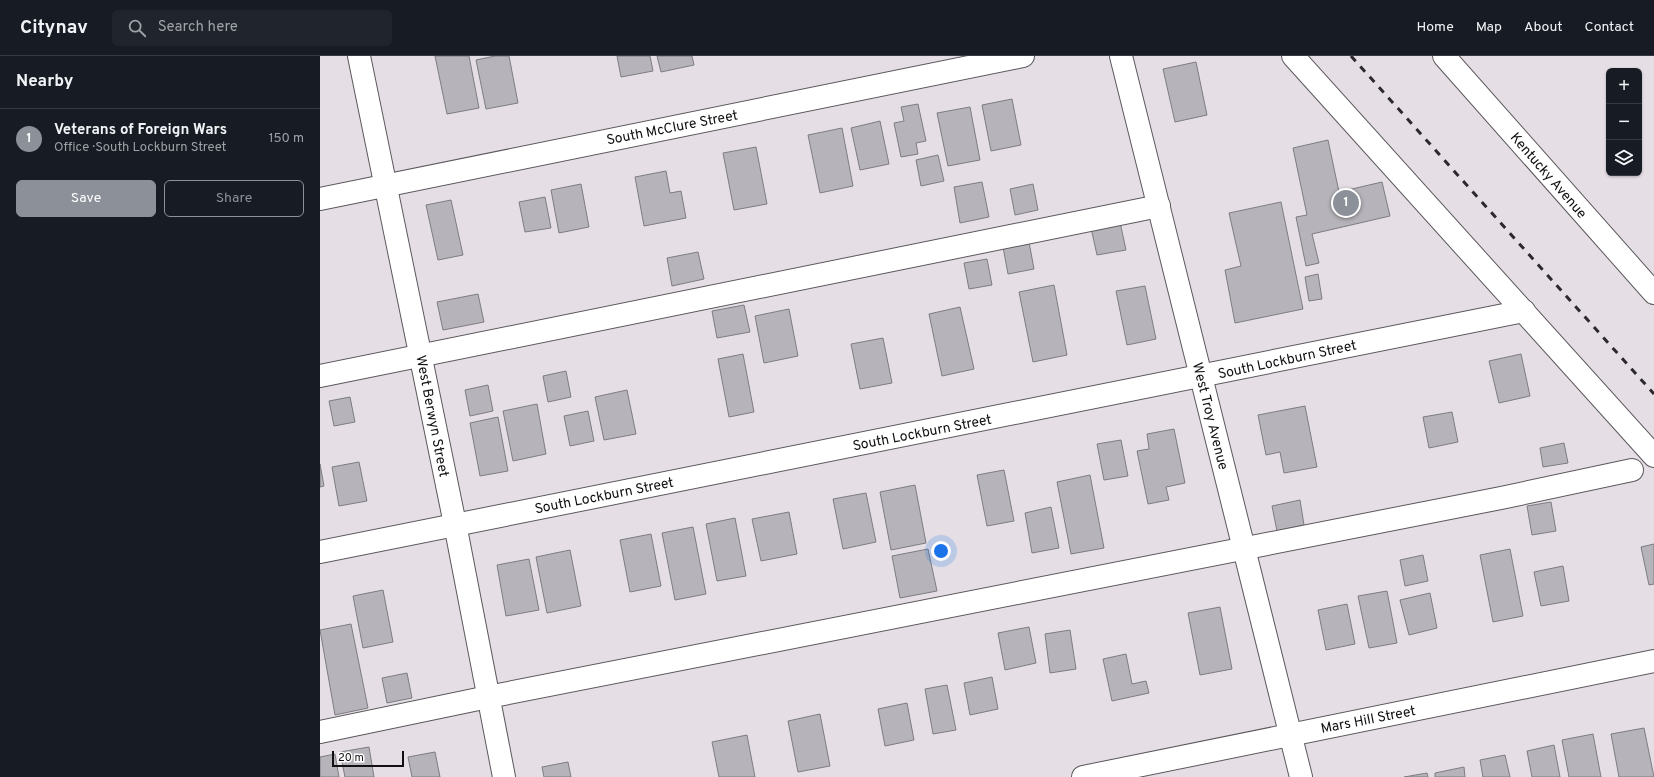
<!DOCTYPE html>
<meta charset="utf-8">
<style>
body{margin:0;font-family:Overpass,sans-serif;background:#20242c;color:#f1f3f6}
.controls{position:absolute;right:12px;top:12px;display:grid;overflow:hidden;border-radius:6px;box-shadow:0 1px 3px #0004}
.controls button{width:36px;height:36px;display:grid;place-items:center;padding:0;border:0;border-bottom:1px solid #363941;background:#171b24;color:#f1f3f6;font:20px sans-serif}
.scale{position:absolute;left:12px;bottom:10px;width:72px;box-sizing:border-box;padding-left:4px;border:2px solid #110f11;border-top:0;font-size:11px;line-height:14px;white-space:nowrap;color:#110f11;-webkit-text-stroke:3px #fff;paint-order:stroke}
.you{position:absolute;left:621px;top:495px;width:14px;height:14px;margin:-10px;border:3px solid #fff;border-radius:50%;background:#1a73e8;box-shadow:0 0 0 6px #1a73e833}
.badge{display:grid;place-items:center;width:26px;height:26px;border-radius:50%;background:#8c9099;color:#fff;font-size:13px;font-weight:700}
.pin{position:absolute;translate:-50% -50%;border:2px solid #fff;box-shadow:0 1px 4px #0006}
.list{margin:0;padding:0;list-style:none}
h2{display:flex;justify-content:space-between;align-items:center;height:52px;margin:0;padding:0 16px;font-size:17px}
h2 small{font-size:13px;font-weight:400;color:#9ea1a6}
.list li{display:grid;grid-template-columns:26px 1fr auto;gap:12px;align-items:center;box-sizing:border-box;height:60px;padding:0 16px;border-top:1px solid #363941}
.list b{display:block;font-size:15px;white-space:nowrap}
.list p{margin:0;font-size:13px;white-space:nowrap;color:#9ea1a6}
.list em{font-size:13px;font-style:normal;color:#9ea1a6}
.actions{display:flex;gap:8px;padding:12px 16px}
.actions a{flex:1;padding:9px 0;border:1px solid #8c9099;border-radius:6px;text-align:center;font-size:14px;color:#8c9099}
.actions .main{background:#8c9099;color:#fff}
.icon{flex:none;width:22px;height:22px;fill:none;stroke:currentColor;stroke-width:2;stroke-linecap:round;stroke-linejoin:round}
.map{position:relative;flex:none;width:1334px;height:721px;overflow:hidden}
header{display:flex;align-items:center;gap:24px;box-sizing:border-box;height:56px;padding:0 20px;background:#171b24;border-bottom:1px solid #363941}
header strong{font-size:19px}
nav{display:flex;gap:22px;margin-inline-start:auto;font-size:14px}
.search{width:280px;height:36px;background:#20242c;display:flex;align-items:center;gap:10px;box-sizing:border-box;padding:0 14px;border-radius:6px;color:#9ea1a6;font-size:15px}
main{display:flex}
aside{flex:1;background:#171b24}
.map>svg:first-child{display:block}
</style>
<header>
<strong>Citynav</strong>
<div class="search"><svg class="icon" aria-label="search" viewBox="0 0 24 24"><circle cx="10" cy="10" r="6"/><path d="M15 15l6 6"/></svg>Search here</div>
<nav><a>Home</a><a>Map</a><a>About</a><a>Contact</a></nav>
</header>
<main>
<aside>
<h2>Nearby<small></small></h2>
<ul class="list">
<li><span class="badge">1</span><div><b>Veterans of Foreign Wars</b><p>Office · South Lockburn Street</p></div><em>150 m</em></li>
</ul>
<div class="actions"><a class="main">Save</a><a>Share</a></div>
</aside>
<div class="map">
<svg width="1334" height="721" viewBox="0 0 1334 721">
<rect width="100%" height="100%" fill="#e5dfe5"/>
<g fill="#b6b4ba" stroke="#7d7c82">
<path d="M115,0H149L159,52L127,58Z"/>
<path d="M175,0H189L198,47L166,53L156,4Z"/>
<path d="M297,0H330L333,15L301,21Z"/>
<path d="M337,0H372L374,9L341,16Z"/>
<path d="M876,6L887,59L855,66L843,13Z"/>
<path d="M692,43L701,89L671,95L662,49Z"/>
<path d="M598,48L606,85L596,87L598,98L581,101L574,67L584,65L581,51Z"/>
<path d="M650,51L660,104L628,110L617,57Z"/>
<path d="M560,65L569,108L540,114L531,72Z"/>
<path d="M522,72L533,130L500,137L488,79Z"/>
<path d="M1008,84L1019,136L1062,126L1070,160L992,178L999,207L986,210L976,161L987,159L973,92Z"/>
<path d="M436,91L447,148L414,154L403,97Z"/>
<path d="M618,99L624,125L601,130L596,104Z"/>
<path d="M346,115L350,137L361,135L366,162L324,170L315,121Z"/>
<path d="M662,126L669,161L640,167L634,131Z"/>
<path d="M261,128L269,171L239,177L231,134Z"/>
<path d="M713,128L718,154L695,159L690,133Z"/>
<path d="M225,141L231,172L205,176L199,146Z"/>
<path d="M131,144L143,199L118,204L106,149Z"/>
<path d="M961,146L983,253L915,267L905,214L921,210L909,157Z"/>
<path d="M800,166L806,194L777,199L771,172Z"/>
<path d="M709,186L714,213L688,218L683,191Z"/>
<path d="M378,196L384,223L352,230L347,202Z"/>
<path d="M667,203L672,229L649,233L644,207Z"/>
<path d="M998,218L1002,243L989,245L985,221Z"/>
<path d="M734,229L747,299L713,306L699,236Z"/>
<path d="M825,230L836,283L807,289L796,235Z"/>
<path d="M158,238L164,266L123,274L117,246Z"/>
<path d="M424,249L430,276L397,282L392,255Z"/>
<path d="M640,251L654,313L622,320L609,258Z"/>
<path d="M469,253L478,300L444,307L435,260Z"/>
<path d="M563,282L572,327L540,333L531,288Z"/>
<path d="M423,298L434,356L409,361L398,303Z"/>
<path d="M1201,298L1210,340L1179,347L1169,305Z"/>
<path d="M246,315L251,341L228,346L223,320Z"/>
<path d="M168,329L173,355L150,360L145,334Z"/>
<path d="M307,334L316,378L284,384L275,341Z"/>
<path d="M30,341L35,366L14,370L9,345Z"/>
<path d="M217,348L226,398L193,405L183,355Z"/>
<path d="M985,350L997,411L964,417L960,396L946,399L938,359Z"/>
<path d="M268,355L274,385L250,390L244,360Z"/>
<path d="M1132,356L1138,386L1109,392L1103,361Z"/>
<path d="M178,361L188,415L160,420L150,367Z"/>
<path d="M854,373L865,427L846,431L849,444L828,448L817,395L829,393L827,378Z"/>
<path d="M801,384L808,420L784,424L777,388Z"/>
<path d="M1244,387L1248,407L1223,411L1220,392Z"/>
<path d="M39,406L47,445L19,450L12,411Z"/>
<path d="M0,408L4,430L0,431Z"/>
<path d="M684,414L694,465L667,470L657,419Z"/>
<path d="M770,419L784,492L751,498L737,426Z"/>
<path d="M595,429L606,487L571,494L560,436Z"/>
<path d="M546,437L556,486L523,493L513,443Z"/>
<path d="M980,444L984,469L957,475L952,450Z"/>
<path d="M1231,446L1236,475L1212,479L1207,450Z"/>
<path d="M731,451L739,492L712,497L705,457Z"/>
<path d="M469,456L477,498L441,505L432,463Z"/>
<path d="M415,462L426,520L397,525L386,468Z"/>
<path d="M373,471L386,538L355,544L342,477Z"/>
<path d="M331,478L341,530L310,536L300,484Z"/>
<path d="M1334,488V528L1329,529L1321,491Z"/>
<path d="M608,493L617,535L580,542L572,500Z"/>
<path d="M1190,493L1203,560L1173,566L1160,499Z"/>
<path d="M250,494L261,550L227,557L216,501Z"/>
<path d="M1103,499L1108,525L1085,530L1080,504Z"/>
<path d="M209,503L219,554L186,560L177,509Z"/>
<path d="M1243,510L1249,545L1221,550L1214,516Z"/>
<path d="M63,534L73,586L43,592L33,540Z"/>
<path d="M1067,535L1077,587L1049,592L1038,540Z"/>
<path d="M1110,537L1117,572L1089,579L1080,544Z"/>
<path d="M1027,548L1035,588L1006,594L998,554Z"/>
<path d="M900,551L912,613L880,619L868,557Z"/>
<path d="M31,568L48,652L15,659L0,574Z"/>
<path d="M709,571L716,607L685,614L678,577Z"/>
<path d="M750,574L756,613L730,617L725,578Z"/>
<path d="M806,598L812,628L826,625L829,637L792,645L783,603Z"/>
<path d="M87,617L92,642L67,647L62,622Z"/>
<path d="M672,621L678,653L650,659L644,627Z"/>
<path d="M627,629L636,674L613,678L605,633Z"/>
<path d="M587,647L594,684L565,690L558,653Z"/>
<path d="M500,658L510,710L478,716L468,665Z"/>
<path d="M1324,672L1334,721H1299L1291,678Z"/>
<path d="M1273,678L1281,721H1249L1242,684Z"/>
<path d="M427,679L435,721H399L392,686Z"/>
<path d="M1234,689L1240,721H1212L1207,695Z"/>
<path d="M49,691L54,721H25L20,696Z"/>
<path d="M115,696L120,721H92L88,701Z"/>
<path d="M15,698L19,721H0V701Z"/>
<path d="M1185,699L1190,721H1163L1160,704Z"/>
<path d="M248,706L251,721H224L222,711Z"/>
<path d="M1144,711L1145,721H1115V717Z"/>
<path d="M1107,717L1108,721H1084Z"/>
</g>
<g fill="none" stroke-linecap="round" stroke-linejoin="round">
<g stroke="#5c585c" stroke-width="24">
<g id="minor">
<path d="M39,0L135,468L184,721"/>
<path d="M801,0L981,721"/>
<path d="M973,0L1334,400"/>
<path d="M0,143L703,0"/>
<path d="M0,320L839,150"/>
<path d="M0,496L1204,255"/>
<path d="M0,676L168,641L1181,442L1312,414"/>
<path d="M763,721L1334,605"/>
</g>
</g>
<g stroke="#5c585c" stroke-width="24">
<path id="major" d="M1124,0L1334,237"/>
</g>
<use href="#minor" stroke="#fff" stroke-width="22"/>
<use href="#major" stroke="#fff" stroke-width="22"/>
<path stroke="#2c292c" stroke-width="3" stroke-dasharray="7 7" stroke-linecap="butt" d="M1031,0L1334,338"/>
</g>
<g text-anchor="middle" stroke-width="3.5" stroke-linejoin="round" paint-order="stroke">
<g font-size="14" fill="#110f11" stroke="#fff">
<text transform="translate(352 71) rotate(-11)" y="5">South McClure Street</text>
<text transform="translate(1229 119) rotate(49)" y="5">Kentucky Avenue</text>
<text transform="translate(967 303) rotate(-12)" y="5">South Lockburn Street</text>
<text transform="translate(113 360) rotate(79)" y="5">West Berwyn Street</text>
<text transform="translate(891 360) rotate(76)" y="5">West Troy Avenue</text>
<text transform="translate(602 376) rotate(-11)" y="5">South Lockburn Street</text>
<text transform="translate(284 439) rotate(-11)" y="5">South Lockburn Street</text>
<text transform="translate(1048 663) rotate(-11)" y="5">Mars Hill Street</text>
</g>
</g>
</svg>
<div class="controls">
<button>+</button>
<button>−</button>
<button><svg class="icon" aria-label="layers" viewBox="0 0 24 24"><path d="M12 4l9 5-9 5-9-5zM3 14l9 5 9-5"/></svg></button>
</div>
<div class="scale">20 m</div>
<div class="you"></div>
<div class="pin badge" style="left:1026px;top:147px">1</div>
</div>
</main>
